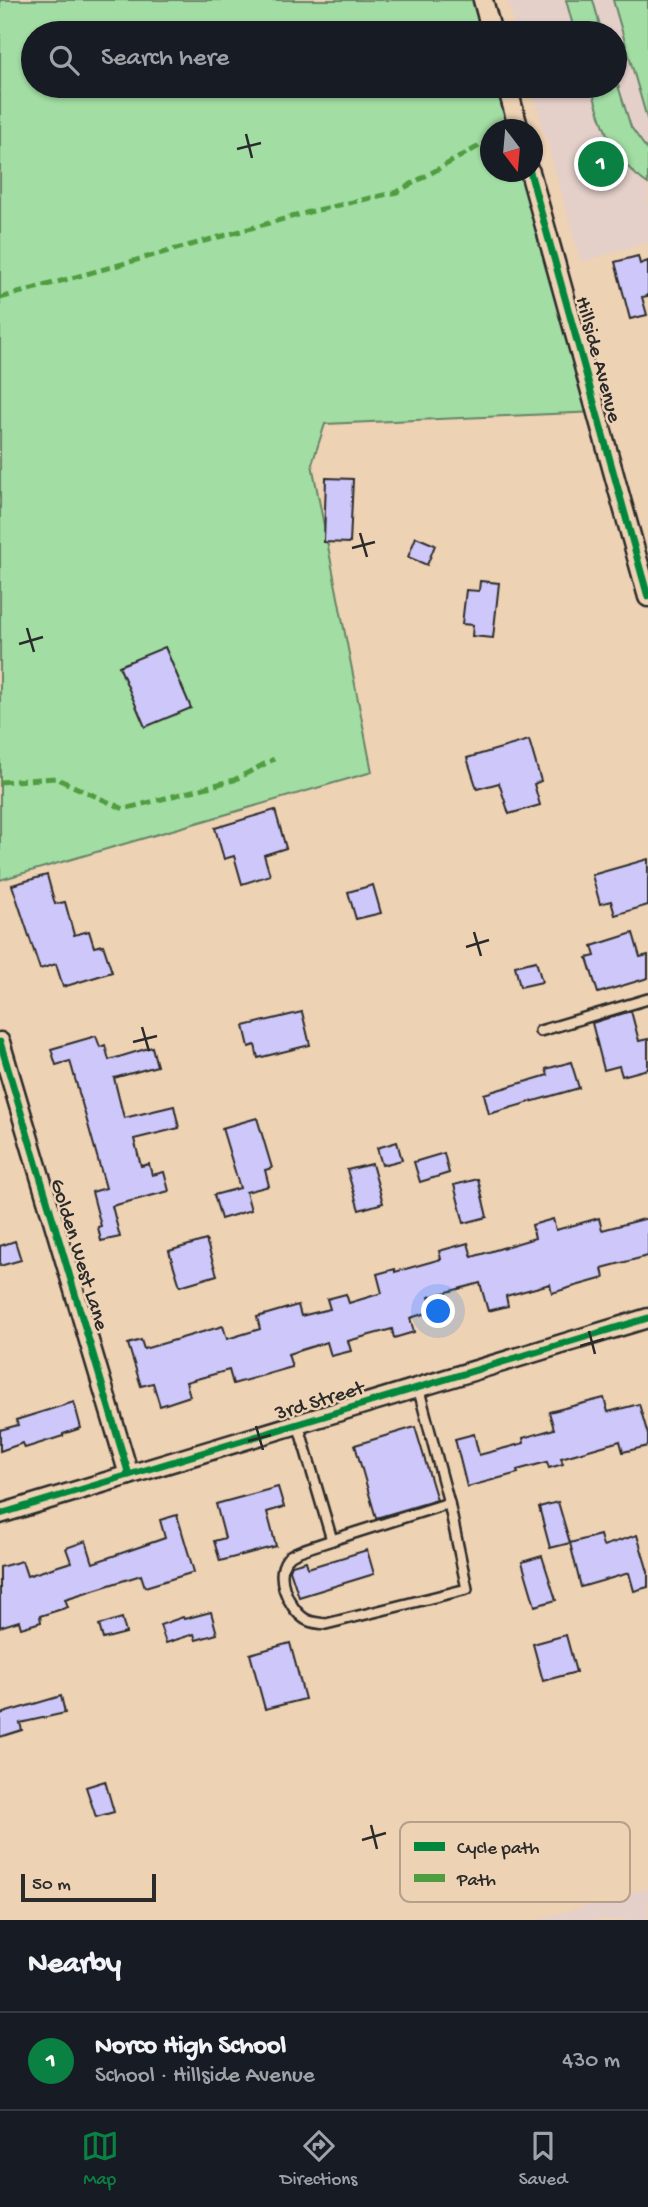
<!DOCTYPE html>
<meta charset="utf-8">
<style>
body{margin:0;font-family:"Gochi Hand",sans-serif;background:#242831;color:#f1f3f6}
.compass{position:absolute;left:480px;top:119px;width:63px;height:63px;border-radius:50%;background:#171b24;box-shadow:0 2px 5px #0004;rotate:164deg}
.scale{position:absolute;left:21px;bottom:18px;width:135px;box-sizing:border-box;padding-left:7px;border:4px solid #2b2b2b;border-top:0;font-size:19px;line-height:24px;white-space:nowrap;color:#2b2b2b;-webkit-text-stroke:5px #eed2b4;paint-order:stroke}
.you{position:absolute;left:439px;top:1312px;width:24px;height:24px;margin:-18px;border:5px solid #fff;border-radius:50%;background:#1a73e8;box-shadow:0 0 0 10px #1a73e833}
.badge{display:grid;place-items:center;width:46px;height:46px;border-radius:50%;background:#0b8043;color:#fff;font-size:23px;font-weight:700}
.pin{position:absolute;translate:-50% -50%;border:4px solid #fff;box-shadow:0 2px 7px #0006}
.list{margin:0;padding:0;list-style:none}
h2{display:flex;justify-content:space-between;align-items:center;height:91px;margin:0;padding:0 28px;font-size:30px}
h2 small{font-size:23px;font-weight:400;color:#9ea1a6}
.list li{display:grid;grid-template-columns:46px 1fr auto;gap:21px;align-items:center;box-sizing:border-box;height:98px;padding:0 28px;border-top:2px solid #363941}
.list b{display:block;font-size:26px;white-space:nowrap}
.list p{margin:0;font-size:23px;white-space:nowrap;color:#9ea1a6}
.list em{font-size:23px;font-style:normal;color:#9ea1a6}
.icon{flex:none;width:38px;height:38px;fill:none;stroke:currentColor;stroke-width:2;stroke-linecap:round;stroke-linejoin:round}
.map{position:relative;flex:none;width:648px;height:1920px;overflow:hidden}
.search{position:absolute;background:#171b24;box-shadow:0 2px 5px #0004;left:21px;right:21px;top:21px;height:77px;display:flex;align-items:center;gap:18px;box-sizing:border-box;padding:0 24px;border-radius:38px;color:#9ea1a6;font-size:26px}
.sheet{height:189px;background:#171b24}
nav{display:flex;justify-content:space-around;align-items:center;box-sizing:border-box;height:98px;border-top:2px solid #363941;background:#171b24;font-size:19px;color:#9ea1a6}
nav a{display:grid;justify-items:center;gap:4px}
nav .on{color:#0b8043}
.map>svg:first-child{display:block}
</style>
<div class="map">
<svg width="648" height="1920" viewBox="0 0 648 1920">
<rect width="100%" height="100%" fill="#eed2b4"/>
<filter id="ink" filterUnits="userSpaceOnUse"><feTurbulence type="fractalNoise" baseFrequency=".0143" numOctaves="2"/><feDisplacementMap in="SourceGraphic" scale="14" xChannelSelector="R" yChannelSelector="G"/><feConvolveMatrix kernelMatrix="1 2 1 2 8 2 1 2 1" color-interpolation-filters="sRGB"/></filter>
<g filter="url(#ink)">
<g fill="#e4cfc9">
<path d="M507,0H648V242L581,262L531,86H615V33H517Z"/>
<path d="M648,1888V1920H536Z"/>
</g>
<g fill="#a2dda3" stroke="#668467" stroke-width="2">
<path d="M0,0H483L492,33H33V86H507L519,129L490,130V172H530L597,412L325,424L312,464L372,772L0,880Z"/>
<path d="M566,0H593L602,33H575Z"/>
<path d="M613,0H648V122Z"/>
<path d="M615,76L631,127L648,151V184C612,160 602,125 591,86H615Z"/>
</g>
<g fill="#cec7f9" stroke="#2b2b2b" stroke-width="2">
<path d="M638,256L640,264L648,261V296L642,297L647,315L630,319L615,262Z"/>
<path d="M326,478L353,479L350,543L324,542Z"/>
<path d="M416,537L435,545L427,565L408,557Z"/>
<path d="M480,581L499,583L493,638L472,636L473,625L462,624L466,590L479,591Z"/>
<path d="M165,647L191,708L145,727L119,666Z"/>
<path d="M529,740L541,781L534,784L540,805L509,814L499,783L477,789L467,758Z"/>
<path d="M275,810L286,848L264,855L270,875L242,884L234,856L224,859L215,828Z"/>
<path d="M648,859V905L615,915L611,901L600,904L592,875Z"/>
<path d="M47,875L55,904L65,902L74,935L89,931L94,947L103,945L112,972L63,987L56,964L40,969L12,885Z"/>
<path d="M373,885L381,913L356,919L348,892Z"/>
<path d="M633,933L640,957L648,955V978L598,993L587,958L595,956L592,946Z"/>
<path d="M536,961L542,982L520,987L515,966Z"/>
<path d="M631,1011L639,1041L648,1039V1069L622,1076L619,1066L604,1070L592,1023Z"/>
<path d="M302,1012L310,1045L258,1058L255,1045L249,1047L244,1026Z"/>
<path d="M96,1036L100,1047L105,1045L109,1060L152,1047L157,1066L114,1078L124,1118L174,1106L179,1128L134,1139L141,1166L149,1164L152,1175L164,1172L169,1191L112,1206L120,1237L101,1241L98,1227L101,1226L92,1192L106,1188L70,1061L56,1065L51,1049Z"/>
<path d="M571,1062L579,1088L489,1114L484,1094L548,1075L546,1069Z"/>
<path d="M257,1118L272,1168L265,1170L269,1186L246,1192L251,1210L221,1219L214,1195L240,1188L222,1128Z"/>
<path d="M397,1142L402,1160L382,1165L377,1148Z"/>
<path d="M444,1153L449,1173L420,1182L414,1162Z"/>
<path d="M372,1164L383,1203L359,1210L347,1170Z"/>
<path d="M478,1179L487,1217L464,1223L454,1185Z"/>
<path d="M599,1218L602,1230L648,1218V1256L602,1268L604,1278L572,1287L552,1293L550,1284L506,1296L508,1306L488,1311L480,1283L429,1297L433,1311L410,1318L414,1332L394,1338L392,1329L348,1341L351,1351L331,1356L327,1342L288,1354L292,1367L233,1384L229,1370L186,1382L190,1396L160,1406L153,1383L141,1386L128,1344L141,1340L144,1349L223,1326L227,1339L260,1329L257,1317L298,1305L301,1316L330,1309L327,1299L346,1294L349,1303L382,1293L377,1274L395,1269V1272L441,1259L439,1251L468,1243L472,1257L535,1238L532,1225L553,1219L556,1230Z"/>
<path d="M206,1240L217,1275L180,1286L169,1251Z"/>
<path d="M15,1241L21,1260L0,1266V1246Z"/>
<path d="M604,1398L608,1412L639,1404L648,1435V1446L623,1452L620,1441L561,1458L563,1464L549,1468L547,1462L517,1470L518,1473L467,1487L455,1439L474,1434L479,1455L524,1443L523,1438L554,1429L549,1412Z"/>
<path d="M74,1402L81,1428L63,1434V1436L25,1448L23,1443L0,1451V1430L18,1425L16,1420Z"/>
<path d="M415,1427L437,1500L376,1518L355,1445Z"/>
<path d="M278,1487L284,1507L267,1512L276,1546L220,1561L214,1541L225,1538L216,1504Z"/>
<path d="M558,1502L570,1543L550,1548L539,1507Z"/>
<path d="M177,1515L194,1572L145,1587L141,1575L65,1599L68,1607L40,1616L41,1622L21,1628L19,1621L0,1627V1567L22,1561L27,1576L71,1562L66,1548L86,1541L93,1563L165,1538L160,1520Z"/>
<path d="M600,1535L603,1546L637,1535L648,1572V1587L634,1591L629,1573L581,1587L570,1543Z"/>
<path d="M367,1550L374,1574L299,1597L290,1570L292,1565L306,1561L308,1568Z"/>
<path d="M542,1556L556,1600L535,1606L522,1562Z"/>
<path d="M211,1612L217,1634L196,1640L194,1634L166,1643L160,1625L183,1617L184,1619Z"/>
<path d="M122,1618L126,1633L103,1639L99,1625Z"/>
<path d="M566,1635L576,1672L543,1681L533,1644Z"/>
<path d="M290,1643L305,1699L265,1709L250,1654Z"/>
<path d="M61,1696L65,1713L20,1723L22,1730L0,1737V1714Z"/>
<path d="M105,1781L114,1812L96,1817L86,1787Z"/>
</g>
<g fill="none" stroke-linecap="round" stroke-linejoin="round">
<g stroke="#2b2b2b" stroke-width="14">
<g id="lane">
<path d="M540,1031L648,999"/>
<path d="M298,1424L332,1540L449,1503L418,1387"/>
<path d="M332,1540C322,1544 297,1550 290,1556C272,1572 288,1608 305,1619C311,1623 319,1623 326,1624L467,1589L449,1503"/>
</g>
</g>
<g stroke="#2b2b2b" stroke-width="23">
<g id="street">
<path d="M483,0L492,33"/>
<path d="M507,86L519,130"/>
<path d="M530,172L648,597"/>
<path d="M0,1042L129,1475"/>
<path d="M0,1514L648,1318"/>
</g>
</g>
<use href="#lane" stroke="#eed2b4" stroke-width="9"/>
<use href="#street" stroke="#eed2b4" stroke-width="18"/>
<g stroke="#4f9d41" stroke-width="5" stroke-dasharray="10 5" stroke-linecap="butt">
<path d="M516,130L518,128"/>
<path d="M0,298L309,212L397,192L490,140"/>
<path d="M0,782L55,778L124,809L234,780L274,759"/>
</g>
<g stroke="#eed2b4" stroke-width="11">
<g id="cycleway">
<path d="M530,172L648,597"/>
<path d="M0,1042L129,1475"/>
<path d="M0,1514L648,1318"/>
</g>
</g>
<use href="#cycleway" stroke="#00873e" stroke-width="7"/>
</g>
</g>
<path fill="none" stroke="#2b2b2b" stroke-width="2.5" d="M246,134L252,158M237,149L261,143M360,533L367,557M352,548L375,542M27,628L34,652M19,644L43,637M474,932L481,956M466,947L489,940M142,1027L149,1051M133,1042L157,1036M589,1331L595,1354M580,1346L604,1339M256,1426L263,1450M248,1441L271,1435M371,1825L377,1849M362,1840L386,1833"/>
<g text-anchor="middle" stroke-width="5" stroke-linejoin="round" paint-order="stroke">
<g font-size="21" fill="#2b2b2b" stroke="#eed2b4">
<text transform="translate(600 359) rotate(75)" y="7">Hillside Avenue</text>
<text transform="translate(81 1254) rotate(73)" y="7">Golden West Lane</text>
<text transform="translate(319 1399) rotate(-17)" y="7">3rd Street</text>
</g>
</g>
<rect x="400" y="1822" width="230" height="80" rx="10" fill="#eed2b4" stroke="#b4a08b" stroke-width="2"/>
<rect x="414" y="1842" width="31" height="9" fill="#00873e"/>
<rect x="414" y="1874" width="31" height="8" fill="#4f9d41"/>
<g font-size="19" fill="#2b2b2b">
<text x="457" y="1853">Cycle path</text>
<text x="457" y="1885">Path</text>
</g>
</svg>
<svg class="compass" viewBox="-18 -18 36 36"><path d="M0-13l5 13h-10z" fill="#e53935"/><path d="M0 13l5-13h-10z" fill="#9ea1a6"/></svg>
<div class="scale">50 m</div>
<div class="you"></div>
<div class="pin badge" style="left:601px;top:164px">1</div>
<div class="search"><svg class="icon" aria-label="search" viewBox="0 0 24 24"><circle cx="10" cy="10" r="6"/><path d="M15 15l6 6"/></svg>Search here</div>
</div>
<section class="sheet">
<h2>Nearby<small></small></h2>
<ul class="list">
<li><span class="badge">1</span><div><b>Norco High School</b><p>School · Hillside Avenue</p></div><em>430 m</em></li>
</ul>
</section>
<nav>
<a class="on"><svg class="icon" aria-label="map" viewBox="0 0 24 24"><path d="M3 6l6-2 6 2 6-2v14l-6 2-6-2-6 2zM9 4v14M15 6v14"/></svg>Map</a>
<a><svg class="icon" aria-label="directions" viewBox="0 0 24 24"><path d="M12 3l9 9-9 9-9-9zM9 14v-3h6M13 9l2 2-2 2"/></svg>Directions</a>
<a><svg class="icon" aria-label="saved" viewBox="0 0 24 24"><path d="M7 4h10v16l-5-4-5 4z"/></svg>Saved</a>
</nav>
